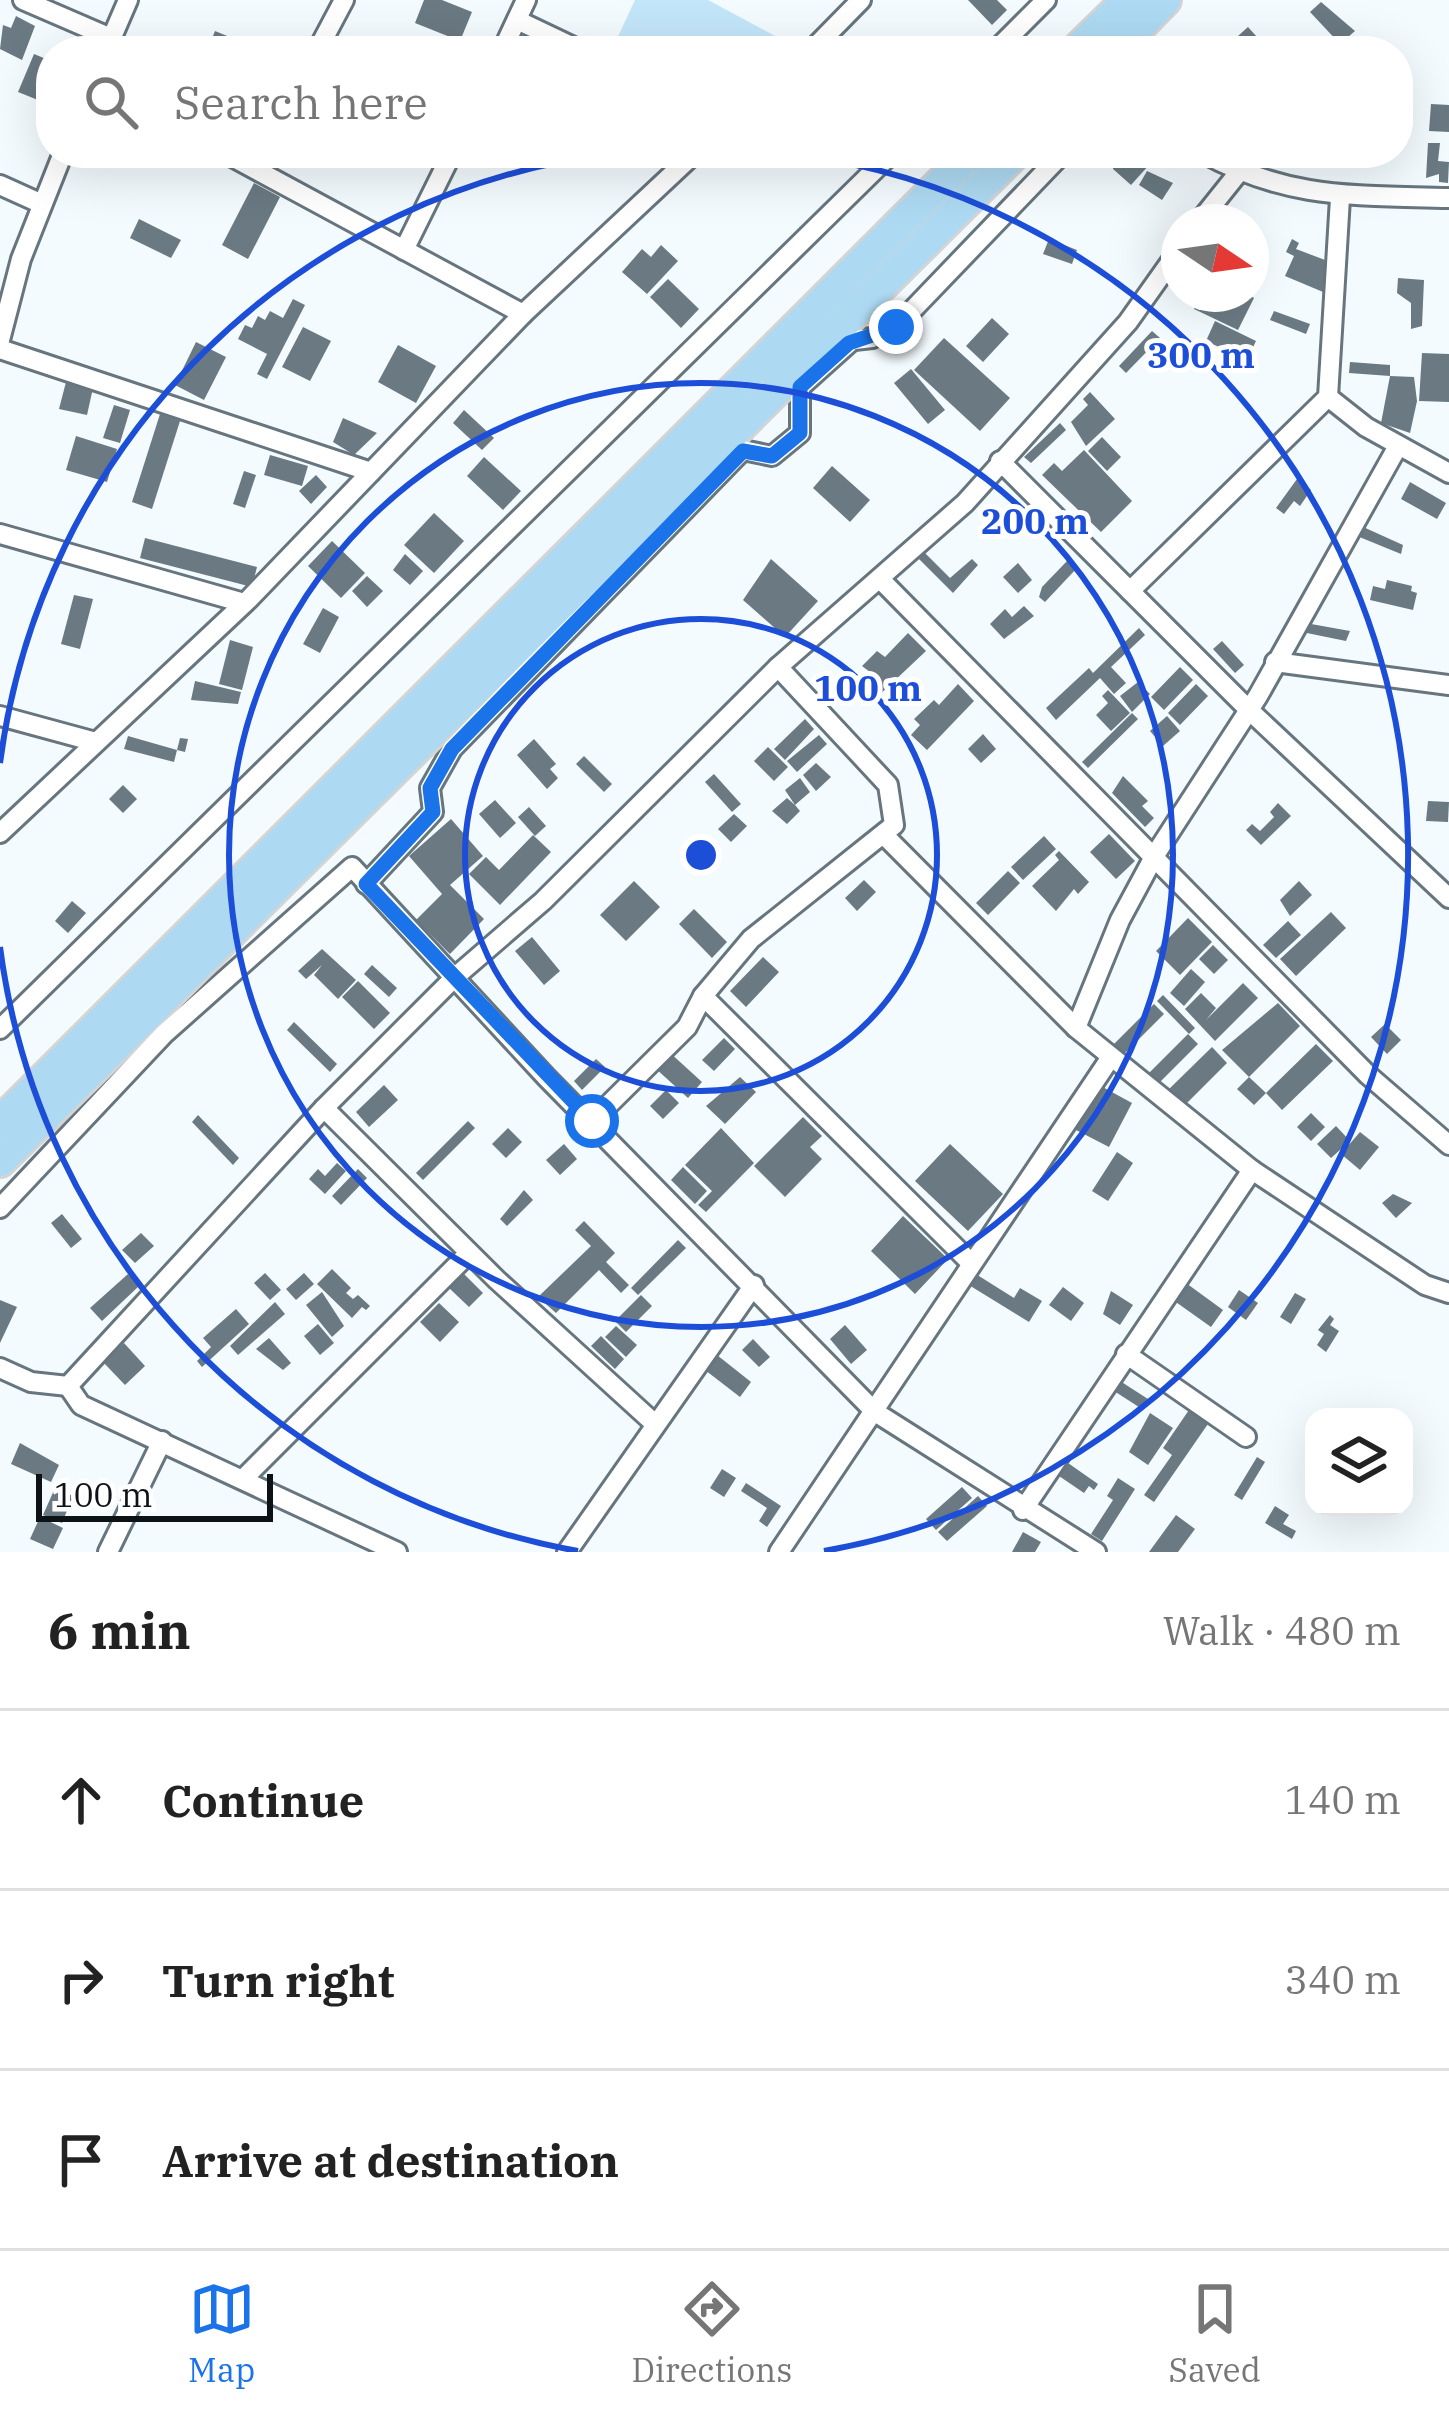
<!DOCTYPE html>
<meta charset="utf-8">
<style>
body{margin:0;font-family:"IBM Plex Serif",serif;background:#f6f6f6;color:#222}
.controls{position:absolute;right:36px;bottom:36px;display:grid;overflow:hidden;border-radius:24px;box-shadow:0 12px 48px #0002}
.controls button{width:108px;height:108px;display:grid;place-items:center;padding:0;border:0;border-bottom:3px solid #e0e0e0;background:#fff;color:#222;font:60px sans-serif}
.compass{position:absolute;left:1161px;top:204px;width:108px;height:108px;border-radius:50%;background:#fff;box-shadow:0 12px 48px #0002;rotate:103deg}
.scale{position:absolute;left:36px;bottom:30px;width:237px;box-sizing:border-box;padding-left:12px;border:6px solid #0d1216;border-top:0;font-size:33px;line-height:42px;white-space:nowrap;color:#0d1216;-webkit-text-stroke:9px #fff;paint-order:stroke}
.stop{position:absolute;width:36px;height:36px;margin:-27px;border:9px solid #1a73e8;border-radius:50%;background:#fff}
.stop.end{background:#1a73e8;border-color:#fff;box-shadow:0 3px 12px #0008}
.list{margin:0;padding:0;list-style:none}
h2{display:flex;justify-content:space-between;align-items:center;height:156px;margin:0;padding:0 48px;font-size:51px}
h2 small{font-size:39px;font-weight:400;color:#767676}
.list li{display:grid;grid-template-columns:78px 1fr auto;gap:36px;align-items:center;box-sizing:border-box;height:180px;padding:0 48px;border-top:3px solid #e0e0e0}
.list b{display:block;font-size:45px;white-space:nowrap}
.list em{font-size:39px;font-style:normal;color:#767676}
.icon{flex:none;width:66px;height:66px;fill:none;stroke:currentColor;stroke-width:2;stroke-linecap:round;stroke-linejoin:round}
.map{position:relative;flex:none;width:1449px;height:1552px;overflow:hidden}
.search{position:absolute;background:#fff;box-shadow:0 12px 48px #0002;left:36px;right:36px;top:36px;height:132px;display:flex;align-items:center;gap:30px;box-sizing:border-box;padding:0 42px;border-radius:48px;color:#767676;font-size:45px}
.sheet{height:696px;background:#fff}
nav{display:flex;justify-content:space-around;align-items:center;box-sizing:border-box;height:168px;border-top:3px solid #e0e0e0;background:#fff;font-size:33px;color:#767676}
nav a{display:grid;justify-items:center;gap:6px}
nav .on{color:#1a73e8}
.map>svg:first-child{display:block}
</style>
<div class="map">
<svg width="1449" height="1552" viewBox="0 0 1449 1552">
<rect width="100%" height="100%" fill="#f4fbff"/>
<path fill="#c3e5fa" d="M635,0H708L779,38L765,51H631L615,43Z"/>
<g fill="#6a7982">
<path d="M424,0H442L472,12L460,41L415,23Z"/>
<path d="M968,0H997L1007,10L992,25Z"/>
<path d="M1321,2L1355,31L1340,44L1310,12Z"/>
<path d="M16,16L35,26L22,60L0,49L3,25L11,28Z"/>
<path d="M1248,27L1267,48L1228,51L1241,40L1238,36Z"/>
<path d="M215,31L264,51H207Z"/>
<path d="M34,54L51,61L38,100L18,92Z"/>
<path d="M1431,104L1449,105V132L1429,131Z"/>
<path d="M1428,143H1440L1438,161L1449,162L1448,183L1439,182V174L1426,178Z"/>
<path d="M1115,153H1127L1149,165L1131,185L1113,169Z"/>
<path d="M1147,171L1173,183L1162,200L1139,185Z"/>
<path d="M254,183L280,197L248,259L222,245Z"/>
<path d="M139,219L181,240L171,258L130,238Z"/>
<path d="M1049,239L1077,250L1072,264L1043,254Z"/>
<path d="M1292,239L1299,243L1296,249L1325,260L1323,292L1285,276L1294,256L1286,252Z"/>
<path d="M661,245L678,261L647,294L622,272L642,249L651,257Z"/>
<path d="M1398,278L1424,280L1422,326L1411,329V303L1397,293Z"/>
<path d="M668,279L699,309L681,328L650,297Z"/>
<path d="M1201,294H1247L1254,298L1238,330L1194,309Z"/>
<path d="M293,299L305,305L267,379L257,374L267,354L238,339L245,325L252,328L258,316L265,320L270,311L283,318Z"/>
<path d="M1274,311L1310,324L1306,334L1270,320Z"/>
<path d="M992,318L1009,334L983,362L966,346Z"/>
<path d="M1215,321L1256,341L1247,360L1206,341Z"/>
<path d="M303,327L331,341L310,381L282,367Z"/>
<path d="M1152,331L1160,338L1126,373L1119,366Z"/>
<path d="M944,338L1010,398L980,431L914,370Z"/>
<path d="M196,342L226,357L204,400L175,385Z"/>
<path d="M398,345L436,366L416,403L378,382Z"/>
<path d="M1422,353L1449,354V402L1419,401Z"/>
<path d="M1350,362L1390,365V376L1349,373Z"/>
<path d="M911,369L945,410L928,424L894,383Z"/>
<path d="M1390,376L1414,377L1417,401L1410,433L1381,423Z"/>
<path d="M66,382L93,388L87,415L59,409Z"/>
<path d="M1090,392L1115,419L1086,446L1071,422L1088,405L1083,399Z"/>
<path d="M114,405L130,410L120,443L103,438Z"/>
<path d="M464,410L494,438L482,450L453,423Z"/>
<path d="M160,414L180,421L152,509L132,502Z"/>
<path d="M343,418L377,433L354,455L333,442Z"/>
<path d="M1060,423L1066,430L1031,463L1024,457Z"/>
<path d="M76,436L117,449L107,482L66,470Z"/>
<path d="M1102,437L1121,457L1107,471L1088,451Z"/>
<path d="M1084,450L1132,501L1101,532L1042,475L1054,463L1062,471Z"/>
<path d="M270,455L308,466L302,486L264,475Z"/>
<path d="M484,457L521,491L503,510L467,476Z"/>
<path d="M832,466L870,500L850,522L813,488Z"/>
<path d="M244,471L256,475L245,508L233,504Z"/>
<path d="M316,475L327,487L311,504L299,491Z"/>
<path d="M1297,479L1311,490L1300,506L1294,501L1284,514L1276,508Z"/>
<path d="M1410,482L1446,503L1437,519L1401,499Z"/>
<path d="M434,513L464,541L434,573L404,545Z"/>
<path d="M1361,526L1403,545L1401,554L1357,536Z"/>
<path d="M145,538L257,567L252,587L140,558Z"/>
<path d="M332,541L365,573L341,598L308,566Z"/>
<path d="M925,553L950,578L972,559L978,565L953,593L919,559Z"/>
<path d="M405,554L423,571L410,585L393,570Z"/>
<path d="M771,559L818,601L785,637L743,600Z"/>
<path d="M1068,560L1077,568L1045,602L1039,597L1042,587Z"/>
<path d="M1018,563L1032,580L1018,593L1003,577Z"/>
<path d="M367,576L383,591L367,607L352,591Z"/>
<path d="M1387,580L1412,586L1411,591L1417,593L1413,610L1370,600L1373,586L1385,589Z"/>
<path d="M74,595L93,599L80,649L61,644Z"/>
<path d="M1024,606L1034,616L1004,639L990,624L1005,609L1012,617Z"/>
<path d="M323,608L339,617L320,653L303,644Z"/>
<path d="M1300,622L1350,631L1346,641L1297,631Z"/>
<path d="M1139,628L1145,635L1111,667L1126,683L1114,694L1100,678L1056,720L1046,708L1089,668L1093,673Z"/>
<path d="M908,633L926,651L875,699L860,683L870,672L862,666L877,651L885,657Z"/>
<path d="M230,640L253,647L242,690L219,684Z"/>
<path d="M1222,641L1244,665L1235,673L1213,649Z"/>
<path d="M1180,667L1193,680L1164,710L1151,697Z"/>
<path d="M195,681L241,692L238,704L191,700Z"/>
<path d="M1138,682L1150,694L1132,712L1120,696Z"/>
<path d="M958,684L974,701L927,750L911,735L920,725L914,719L934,700L939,705Z"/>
<path d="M1196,684L1208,696L1180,725L1168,713Z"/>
<path d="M1108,690L1130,713L1111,731L1096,715L1108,703L1102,696Z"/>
<path d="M1132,713L1138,719L1088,768L1082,762Z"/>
<path d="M1167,716L1180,731L1163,746L1150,731Z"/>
<path d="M805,719L814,729L785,760L774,749Z"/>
<path d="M983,734L996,749L981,763L968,749Z"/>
<path d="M819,735L827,744L797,772L787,761Z"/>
<path d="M128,736L177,750L180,738L188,739L185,752L177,750L174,762L124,749Z"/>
<path d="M534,739L556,764L550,769L558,778L547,789L517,755Z"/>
<path d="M768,747L788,767L774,781L754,761Z"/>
<path d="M584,756L612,784L604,792L576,764Z"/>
<path d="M816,763L831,777L816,791L803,775Z"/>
<path d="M714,774L741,804L732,812L705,782Z"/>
<path d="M1123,776L1148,801L1142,806L1154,818L1145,827L1112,793Z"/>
<path d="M800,778L810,792L795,805L800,811L787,824L772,811L787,798L795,805L785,790Z"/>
<path d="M123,785L137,799L123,813L109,799Z"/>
<path d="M495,800L516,823L500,838L479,814Z"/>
<path d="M1428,801L1449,802L1448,822L1426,821Z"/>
<path d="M1278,803L1291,816L1261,845L1246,830L1252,824L1260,831L1274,817L1270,812Z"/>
<path d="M529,807L546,826L535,836L518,817Z"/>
<path d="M734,814L747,826L731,842L718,829Z"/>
<path d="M451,819L483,856L450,885L484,919L450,954L416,920L442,894L409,856Z"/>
<path d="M1109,834L1135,861L1116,879L1090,852Z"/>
<path d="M533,835L551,852L500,905L469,874L486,857L499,870Z"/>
<path d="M1044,836L1056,849L1023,880L1011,867Z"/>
<path d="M1059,851L1089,882L1078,894L1074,889L1056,911L1032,886L1059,860L1055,855Z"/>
<path d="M1008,871L1020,883L988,915L976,903Z"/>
<path d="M864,880L876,892L857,911L845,898Z"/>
<path d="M634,881L660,907L626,941L600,915Z"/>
<path d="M1299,881L1312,895L1290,916L1280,900Z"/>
<path d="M72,901L86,913L68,933L55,921Z"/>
<path d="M694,909L727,942L712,958L679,924Z"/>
<path d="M1331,912L1346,928L1296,976L1280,959Z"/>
<path d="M1188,918L1212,942L1180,975L1156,951Z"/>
<path d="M1288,921L1301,935L1276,958L1263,945Z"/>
<path d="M532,937L560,971L544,985L515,951Z"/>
<path d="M1213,945L1228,960L1214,974L1199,959Z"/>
<path d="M322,949L356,980L338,999L314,975L322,965L306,979L298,971Z"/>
<path d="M763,957L779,972L746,1007L730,991Z"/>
<path d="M372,965L397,988L389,997L364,974Z"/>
<path d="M1191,969L1205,982L1184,1006L1170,993Z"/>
<path d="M358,981L390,1013L374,1029L342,997Z"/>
<path d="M1243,983L1258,998L1215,1041L1185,1009L1201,993L1216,1008L1206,1020Z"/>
<path d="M1163,995L1195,1028L1189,1034L1157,1001Z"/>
<path d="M1278,1003L1300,1026L1249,1077L1266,1093L1254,1105L1237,1089L1249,1077L1222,1050Z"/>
<path d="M1154,1004L1164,1014L1124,1054L1114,1044Z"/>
<path d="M294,1022L337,1064L330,1072L287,1030Z"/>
<path d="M1385,1024L1401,1040L1387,1054L1371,1037Z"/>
<path d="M1188,1034L1198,1044L1157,1085L1147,1075Z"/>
<path d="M724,1038L735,1049L714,1071L702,1060Z"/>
<path d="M1316,1044L1333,1061L1282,1110L1266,1093Z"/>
<path d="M1212,1047L1227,1063L1181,1109L1165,1093Z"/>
<path d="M668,1051L702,1082L688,1098L654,1067Z"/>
<path d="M596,1059L605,1067L582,1090L574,1081Z"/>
<path d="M740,1077L756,1092L725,1124L706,1106Z"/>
<path d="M384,1085L398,1100L369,1127L356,1112Z"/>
<path d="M1099,1085L1132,1103L1109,1147L1076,1130Z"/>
<path d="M666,1090L679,1103L663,1119L650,1106Z"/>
<path d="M1311,1113L1325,1127L1311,1141L1297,1127Z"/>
<path d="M198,1115L239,1158L233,1165L192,1122Z"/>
<path d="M803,1117L822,1136L810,1147L822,1159L785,1197L754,1166Z"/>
<path d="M468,1121L475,1128L423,1180L416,1173Z"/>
<path d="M1336,1126L1350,1141L1331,1158L1317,1144Z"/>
<path d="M508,1128L522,1142L506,1158L492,1144Z"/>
<path d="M721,1128L754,1163L706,1212L698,1205L712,1191L685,1165Z"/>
<path d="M1360,1132L1379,1147L1360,1170L1341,1154Z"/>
<path d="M564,1144L577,1159L560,1175L546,1160Z"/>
<path d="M950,1144L1003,1194L968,1231L915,1181Z"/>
<path d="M1117,1152L1133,1163L1108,1201L1092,1191Z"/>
<path d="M337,1163L346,1171L325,1194L309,1179L318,1169L325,1176Z"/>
<path d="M683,1167L707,1191L695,1204L671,1180Z"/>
<path d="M358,1169L367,1178L341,1205L332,1196Z"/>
<path d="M524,1190L533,1200L507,1226L500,1219Z"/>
<path d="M1393,1194L1412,1203L1396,1218L1382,1203Z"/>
<path d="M62,1214L82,1239L71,1248L51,1223Z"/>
<path d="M903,1216L948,1259L915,1294L871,1251Z"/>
<path d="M584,1221L615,1253L606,1262L629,1285L621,1293L599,1270L556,1313L538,1297L591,1246L575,1230Z"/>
<path d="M141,1233L154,1246L135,1263L122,1250Z"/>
<path d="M678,1240L686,1248L638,1295L631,1288Z"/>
<path d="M332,1269L351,1288L346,1293L353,1299L358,1295L370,1306L366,1310L362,1307L352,1318L317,1284Z"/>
<path d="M971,1271L1014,1298L1020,1288L1042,1301L1029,1322L964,1282Z"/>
<path d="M265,1273L281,1290L270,1300L254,1283Z"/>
<path d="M304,1273L314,1284L296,1300L286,1289Z"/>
<path d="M463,1273L483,1293L469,1307L448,1287Z"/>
<path d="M128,1274L139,1286L102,1321L90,1308Z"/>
<path d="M1186,1283L1223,1310L1211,1327L1173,1300Z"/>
<path d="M1063,1287L1084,1303L1071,1321L1049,1305Z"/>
<path d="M1239,1290L1258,1303L1246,1320L1228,1307Z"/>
<path d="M1111,1291L1133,1305L1120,1325L1103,1314Z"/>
<path d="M322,1292L344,1326L332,1337L306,1305Z"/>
<path d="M1295,1293L1306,1299L1291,1324L1280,1317Z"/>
<path d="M641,1295L652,1306L626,1332L615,1321Z"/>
<path d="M0,1300L17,1307L0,1343Z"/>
<path d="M275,1302L285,1314L238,1355L230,1346Z"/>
<path d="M439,1303L459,1322L440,1342L420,1322Z"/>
<path d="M236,1309L249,1324L202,1367L197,1361L211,1347L203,1338Z"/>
<path d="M1330,1315L1334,1319L1330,1325L1339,1331L1326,1352L1317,1345L1324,1334L1318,1330Z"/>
<path d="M318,1324L334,1343L320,1355L304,1336Z"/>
<path d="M845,1325L867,1350L851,1364L830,1339Z"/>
<path d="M616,1326L637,1345L626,1357L605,1337Z"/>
<path d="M601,1336L624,1359L615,1369L591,1346Z"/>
<path d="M269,1338L291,1363L283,1370L256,1349Z"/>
<path d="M753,1339L770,1357L759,1367L742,1350Z"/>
<path d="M124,1343L145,1366L125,1385L103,1362Z"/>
<path d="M717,1355L751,1382L740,1397L705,1370Z"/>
<path d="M1120,1381L1148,1399L1142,1409L1114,1391Z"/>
<path d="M1191,1407L1210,1421L1154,1502L1144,1495L1172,1455L1163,1448Z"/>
<path d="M1150,1413L1173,1428L1148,1465L1129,1452Z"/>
<path d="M20,1443L59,1465L51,1482L11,1464Z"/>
<path d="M1257,1457L1265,1462L1242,1500L1234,1495Z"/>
<path d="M1068,1463L1098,1484L1094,1490L1089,1486L1084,1493L1059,1476Z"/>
<path d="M722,1469L736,1478L724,1497L710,1488Z"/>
<path d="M1118,1478L1135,1489L1102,1541L1091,1534L1113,1500L1107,1496Z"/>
<path d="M746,1483L781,1506L767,1527L759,1521L767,1508L741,1491Z"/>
<path d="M962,1487L972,1498L936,1530L926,1519Z"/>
<path d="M55,1488L73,1496L62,1523L43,1515Z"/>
<path d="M978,1496L987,1506L947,1541L938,1532Z"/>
<path d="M1275,1506L1289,1515L1283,1524L1296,1531L1292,1539L1265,1523Z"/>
<path d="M1176,1515L1195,1529L1178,1552H1149Z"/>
<path d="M40,1517L63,1528L53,1549L30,1539Z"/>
<path d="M1023,1532L1041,1542L1035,1552H1012Z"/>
</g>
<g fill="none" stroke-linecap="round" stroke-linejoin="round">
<g stroke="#66757e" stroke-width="24">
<g id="street">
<path d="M23,0L111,38"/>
<path d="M517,20L582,51"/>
<path d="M106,51L128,0"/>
<path d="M317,51L344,0"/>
<path d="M502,51L526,0"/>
<path d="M811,51L861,0"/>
<path d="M995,51L1046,0"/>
<path d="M225,153L523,314"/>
<path d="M1203,153C1291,200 1353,195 1449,198"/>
<path d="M0,185L42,204"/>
<path d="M1199,222L1239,172"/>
<path d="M404,250L452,153"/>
<path d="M0,340L21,259L63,153"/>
<path d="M837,342L872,338L896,327L1063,153"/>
<path d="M0,349L371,472"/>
<path d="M1328,397L1366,427L1449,473"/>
<path d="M1000,461L1249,710L1449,898"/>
<path d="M0,534L244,603"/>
<path d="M881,580L1368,1075L1449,1145"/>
<path d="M1130,591L1328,397L1340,198"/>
<path d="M1275,662L1449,685"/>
<path d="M0,716L92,741"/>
<path d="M0,833L249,599L523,314L695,153"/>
<path d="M886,837L1076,1028L1252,1170L1425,1285L1449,1293"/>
<path d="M366,884L433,812L430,788L452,749L743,450L772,456L800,433V387L849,343"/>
<path d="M703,996L971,1263"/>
<path d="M1076,1028L1120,920L1155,855L1258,696L1398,446"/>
<path d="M0,1029L892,153"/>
<path d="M324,1108L497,1280L655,1424"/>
<path d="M592,1121L687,1027L703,996L751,939L894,825L888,785L778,667"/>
<path d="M0,1208L164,1034L352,867L546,1077L875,1412L1096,1552"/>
<path d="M1126,1354L1246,1437"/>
<path d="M0,1368L31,1382L68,1386"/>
<path d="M68,1386L324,1108L455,977L543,901L778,667L965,503L1128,322L1179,250"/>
<path d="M68,1386L81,1405L397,1552"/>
<path d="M244,1478L469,1253"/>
<path d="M1023,1510L1252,1170"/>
<path d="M108,1552L162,1441"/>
<path d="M567,1552L754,1285"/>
<path d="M779,1552L1111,1057"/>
</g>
</g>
<g stroke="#d3d4d5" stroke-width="36">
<g id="primary">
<path d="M1076,51L1128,0"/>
<path d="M1115,51L1165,0"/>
<path d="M0,1123L971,153"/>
<path d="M0,1161L1015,153"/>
</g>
</g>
<use href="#street" stroke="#fff" stroke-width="18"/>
<use href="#primary" stroke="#add9f2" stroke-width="30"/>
</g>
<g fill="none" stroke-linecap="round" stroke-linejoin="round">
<path stroke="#1a73e8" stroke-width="15" d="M592,1121L366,884L433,812L430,788L452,749L743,451L772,456L800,433V387L849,343L896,327"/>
</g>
<g fill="none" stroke="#1d4ed8" stroke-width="6">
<circle cx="701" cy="855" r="236"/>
<circle cx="701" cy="855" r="472"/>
<path d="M578 1551A707 707 0 0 1 0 947M0 763A707 707 0 0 1 615 153M787 153A707 707 0 0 1 824 1551"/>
</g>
<circle cx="701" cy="855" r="18" fill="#1d4ed8" stroke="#fff" stroke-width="6"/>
<g font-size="36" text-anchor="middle" font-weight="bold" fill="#1d4ed8" stroke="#fff" stroke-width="10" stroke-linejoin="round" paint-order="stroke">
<text x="1201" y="368">300 m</text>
<text x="1035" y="534">200 m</text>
<text x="868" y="701">100 m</text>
</g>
</svg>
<div class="controls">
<button><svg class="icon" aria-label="layers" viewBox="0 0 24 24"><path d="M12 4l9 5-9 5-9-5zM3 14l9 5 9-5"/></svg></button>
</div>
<svg class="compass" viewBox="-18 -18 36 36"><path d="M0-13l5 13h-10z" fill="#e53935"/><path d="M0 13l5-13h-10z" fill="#767676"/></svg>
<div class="scale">100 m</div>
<div class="stop" style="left:592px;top:1121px"></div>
<div class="stop end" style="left:896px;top:327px"></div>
<div class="search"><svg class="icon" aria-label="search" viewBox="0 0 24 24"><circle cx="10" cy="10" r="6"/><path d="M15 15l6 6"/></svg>Search here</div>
</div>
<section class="sheet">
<h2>6 min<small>Walk · 480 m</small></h2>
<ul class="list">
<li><svg class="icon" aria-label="ahead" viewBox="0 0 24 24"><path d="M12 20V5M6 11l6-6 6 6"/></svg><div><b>Continue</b></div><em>140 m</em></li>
<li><svg class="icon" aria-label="right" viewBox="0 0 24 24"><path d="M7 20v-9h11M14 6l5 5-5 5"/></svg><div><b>Turn right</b></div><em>340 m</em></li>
<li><svg class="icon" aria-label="arrive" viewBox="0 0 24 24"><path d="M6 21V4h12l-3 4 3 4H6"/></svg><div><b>Arrive at destination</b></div></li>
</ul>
</section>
<nav>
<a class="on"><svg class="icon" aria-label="map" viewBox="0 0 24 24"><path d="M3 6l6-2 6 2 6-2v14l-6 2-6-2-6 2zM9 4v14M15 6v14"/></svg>Map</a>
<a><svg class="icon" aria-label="directions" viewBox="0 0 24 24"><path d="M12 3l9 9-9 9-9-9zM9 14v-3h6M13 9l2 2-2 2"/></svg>Directions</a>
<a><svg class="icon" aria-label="saved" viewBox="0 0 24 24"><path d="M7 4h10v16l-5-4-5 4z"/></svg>Saved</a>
</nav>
